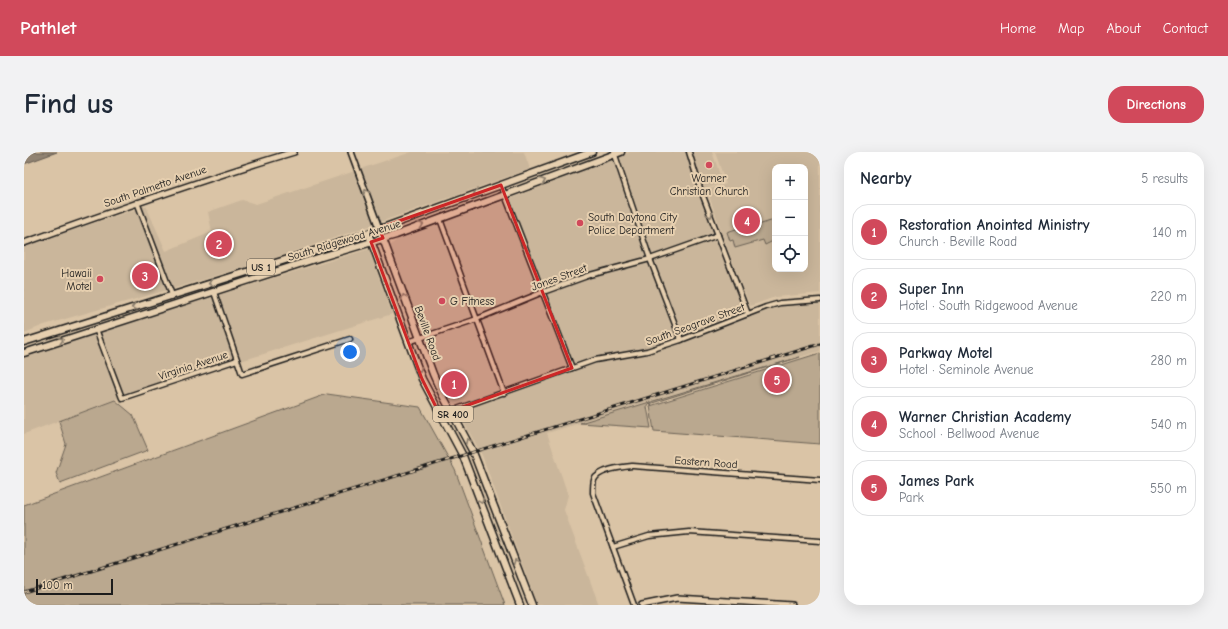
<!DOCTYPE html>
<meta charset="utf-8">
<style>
body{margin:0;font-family:"Comic Neue",sans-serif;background:#f2f2f3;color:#1f2937}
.controls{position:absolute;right:12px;top:12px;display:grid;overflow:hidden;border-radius:8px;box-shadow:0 4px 16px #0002}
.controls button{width:36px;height:36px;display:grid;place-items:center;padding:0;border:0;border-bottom:1px solid #e0e1e3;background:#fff;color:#1f2937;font:20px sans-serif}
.scale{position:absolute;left:12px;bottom:10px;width:77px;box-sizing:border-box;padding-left:4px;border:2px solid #1c1c1c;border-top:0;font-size:11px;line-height:14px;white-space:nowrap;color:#1c1c1c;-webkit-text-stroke:3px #e6cfaf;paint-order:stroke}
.you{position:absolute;left:326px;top:200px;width:14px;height:14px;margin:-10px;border:3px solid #fff;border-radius:50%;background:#1a73e8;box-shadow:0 0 0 6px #1a73e833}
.badge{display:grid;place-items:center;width:26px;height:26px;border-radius:50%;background:#d1495b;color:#fff;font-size:13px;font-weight:700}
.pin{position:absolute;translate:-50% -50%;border:2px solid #fff;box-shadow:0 1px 4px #0006}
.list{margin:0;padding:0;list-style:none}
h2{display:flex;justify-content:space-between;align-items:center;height:52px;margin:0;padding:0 16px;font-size:17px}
h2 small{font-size:13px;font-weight:400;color:#747a83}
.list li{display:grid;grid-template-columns:26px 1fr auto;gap:12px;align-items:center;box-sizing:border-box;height:56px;margin:0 8px 8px;padding:0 8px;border:1px solid #e0e1e3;border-radius:16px}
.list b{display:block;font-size:15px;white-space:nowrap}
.list p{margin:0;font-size:13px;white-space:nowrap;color:#747a83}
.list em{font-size:13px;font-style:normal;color:#747a83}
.icon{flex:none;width:22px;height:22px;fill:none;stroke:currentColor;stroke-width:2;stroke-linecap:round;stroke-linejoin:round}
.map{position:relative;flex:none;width:796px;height:453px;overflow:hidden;border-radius:16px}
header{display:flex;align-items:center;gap:24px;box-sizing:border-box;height:56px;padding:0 20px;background:#d1495b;color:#fff}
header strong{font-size:19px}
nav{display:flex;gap:22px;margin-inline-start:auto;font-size:14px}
.intro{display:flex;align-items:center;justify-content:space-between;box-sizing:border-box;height:96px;padding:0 24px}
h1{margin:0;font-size:28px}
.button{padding:10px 18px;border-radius:16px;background:#d1495b;color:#fff;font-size:14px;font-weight:700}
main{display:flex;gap:24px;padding:0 24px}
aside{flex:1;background:#fff;border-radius:16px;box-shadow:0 4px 16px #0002}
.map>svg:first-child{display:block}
</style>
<header>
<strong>Pathlet</strong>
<nav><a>Home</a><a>Map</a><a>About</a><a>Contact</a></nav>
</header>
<div class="intro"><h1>Find us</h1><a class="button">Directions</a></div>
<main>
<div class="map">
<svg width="796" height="453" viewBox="0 0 796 453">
<rect width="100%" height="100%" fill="#dac4a6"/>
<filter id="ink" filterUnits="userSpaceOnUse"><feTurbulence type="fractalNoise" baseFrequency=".025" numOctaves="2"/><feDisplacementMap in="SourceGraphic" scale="8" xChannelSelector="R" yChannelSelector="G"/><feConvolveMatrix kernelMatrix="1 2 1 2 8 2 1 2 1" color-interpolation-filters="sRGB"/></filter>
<g filter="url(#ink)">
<g fill="#cab69b" fill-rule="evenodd">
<path d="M388,0H500L506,17L356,70L336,17Z"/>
<path d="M606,0H662L690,81L628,104L595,5Z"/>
<path d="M668,0H688L699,31L681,37L684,47Z"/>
<path d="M691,0H796V141L751,145L726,154L705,101L683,38L702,32ZM751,15H781V117H751Z"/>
<path d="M589,7L622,106L565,120L521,136L485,47Z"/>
<path d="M331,19L351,72L251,106L148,137L118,55L122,54L142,99L188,80L184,60L218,48L232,52Z"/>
<path d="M480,49L515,138L455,163L420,70Z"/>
<path d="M113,57L143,138L20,173L0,181V94Z"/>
<path d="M414,72L449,165L398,183L366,98V94L373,87Z"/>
<path d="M692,86L720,160L659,185L629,109Z"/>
<path d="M345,97L368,162L217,209L194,143Z"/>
<path d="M624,111L653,187L623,197L570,206L549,212L523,141L567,125Z"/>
<path d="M517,143L544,214L482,237L457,168Z"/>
<path d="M189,145L210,207L100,242L76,179Z"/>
<path d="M796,151V199L523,281L544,343L540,358L575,453H513L458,303L434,260L572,211L624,202L660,190L725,164L756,154Z"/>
<path d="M451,170L476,239L431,255L420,236L400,188Z"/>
<path d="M71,181L95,246L0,282V206Z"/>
</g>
<g fill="#baa88f" stroke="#6b6256">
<path d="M750,68L751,88L741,93L739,88L711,96L709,88L706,89L703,80L727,72L728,73L733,72L734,73Z"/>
<path d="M796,201V292L630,279L626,254Z"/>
<path d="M776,205L625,252L623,255L627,276L556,271Z"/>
<path d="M303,242L396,255L431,318L481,453H0V353Z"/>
<path d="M91,248L109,263L124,298L36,331L32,321L42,292L35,269Z"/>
</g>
<path fill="#918372" stroke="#625a50" d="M0,0H33L0,12Z"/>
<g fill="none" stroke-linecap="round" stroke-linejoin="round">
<g stroke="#1c1c1c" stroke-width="7">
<g id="minor">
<path d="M590,0L626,107L657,188"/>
<path d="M665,0L676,36L724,162"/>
<path d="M477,33L548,216"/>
<path d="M113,50L148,143"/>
<path d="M416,67L480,241"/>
<path d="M190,140L218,222L326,187"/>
<path d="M72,177L98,246L213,208"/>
<path d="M384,190L453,167L519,140L566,123L626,107L694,83"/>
<path d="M416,263L571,208L623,199L657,188L742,155L756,151L796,148"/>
<path d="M589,395L625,384L665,380L796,389"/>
<path d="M610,453L569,341C569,337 569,331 570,328C575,317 599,315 609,314L796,328"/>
</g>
</g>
<g stroke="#1c1c1c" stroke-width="8">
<g id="tertiary">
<path d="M327,0L355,76"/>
<path d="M0,91C89,59 179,27 270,0"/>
<path d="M618,453L653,446L768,453"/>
</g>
</g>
<g stroke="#1c1c1c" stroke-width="9">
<g id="primary">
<path d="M355,76L409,222L417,240L449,300L508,453"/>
<path d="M346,86L398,227L439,304L496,453"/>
<path d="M0,190L331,86L568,0"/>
<path d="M0,201L297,105L372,83L597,0"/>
</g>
</g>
<use href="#minor" stroke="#e6cfaf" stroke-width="4"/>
<use href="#tertiary" stroke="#e6cfaf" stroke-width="5"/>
<use href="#primary" stroke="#e6cfaf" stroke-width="6"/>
<g stroke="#1c1c1c" stroke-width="3">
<path id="rail" d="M0,440L796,192"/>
</g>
<use href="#rail" stroke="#e6cfaf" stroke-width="1.5" stroke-dasharray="4.5" stroke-linecap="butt"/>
</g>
<defs><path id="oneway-chevron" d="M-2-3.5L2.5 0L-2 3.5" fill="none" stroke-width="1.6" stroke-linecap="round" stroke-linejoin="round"/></defs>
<g stroke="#8b7e6d">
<use href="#oneway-chevron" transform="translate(519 29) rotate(-20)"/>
<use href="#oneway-chevron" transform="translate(342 40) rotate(-111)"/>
<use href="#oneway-chevron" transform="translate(452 41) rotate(161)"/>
<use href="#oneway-chevron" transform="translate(686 63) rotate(70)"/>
<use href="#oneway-chevron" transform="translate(397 73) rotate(-20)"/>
<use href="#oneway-chevron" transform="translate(187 131) rotate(163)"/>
<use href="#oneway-chevron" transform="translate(380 145) rotate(-110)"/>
<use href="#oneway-chevron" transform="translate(110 155) rotate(163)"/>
<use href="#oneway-chevron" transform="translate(37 188) rotate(-18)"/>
<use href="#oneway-chevron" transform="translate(395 218) rotate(68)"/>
<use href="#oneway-chevron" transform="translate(444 289) rotate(-116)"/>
<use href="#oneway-chevron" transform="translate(457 349) rotate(69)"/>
<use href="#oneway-chevron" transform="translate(492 410) rotate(-111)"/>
</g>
</g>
<path fill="#cd2727" fill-opacity="0.2" stroke="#cd2727" stroke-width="3" stroke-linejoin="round" d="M477,33L548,216L416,263L398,227L347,90L359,86L355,76Z"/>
<g fill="#d1495b" stroke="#e6cfaf" stroke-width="1.5">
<circle cx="685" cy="13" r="4"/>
<circle cx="556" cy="71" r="4"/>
<circle cx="76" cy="127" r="4"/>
<circle cx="418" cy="149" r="4"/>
</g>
<g text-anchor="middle" stroke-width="4" stroke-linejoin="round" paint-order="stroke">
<g fill="#e6cfaf" stroke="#595248" stroke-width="1">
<rect x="223" y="107" width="28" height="16" rx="3"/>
<rect x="409" y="254" width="40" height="16" rx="3"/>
</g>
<g font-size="10" font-weight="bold" fill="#1c1c1c">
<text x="237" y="119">US 1</text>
<text x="429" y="266">SR 400</text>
</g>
<g font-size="11" fill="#1c1c1c" stroke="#e6cfaf" text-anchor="start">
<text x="685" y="30" text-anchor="middle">Warner<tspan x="685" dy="13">Christian Church</tspan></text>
<text x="564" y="69">South Daytona City<tspan x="564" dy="13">Police Department</tspan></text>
<text x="68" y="125" text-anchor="end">Hawaii<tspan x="68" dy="13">Motel</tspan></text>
<text x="426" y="153">G Fitness</text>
</g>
<g font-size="11" fill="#1c1c1c" stroke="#e6cfaf">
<text transform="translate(131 34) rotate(-19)" y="4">South Palmetto Avenue</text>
<text transform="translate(320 88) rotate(-17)" y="4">South Ridgewood Avenue</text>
<text transform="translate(535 125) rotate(-20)" y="4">Jones Street</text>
<text transform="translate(671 172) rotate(-20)" y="4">South Seagrave Street</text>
<text transform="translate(404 181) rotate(70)" y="4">Beville Road</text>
<text transform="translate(169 213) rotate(-18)" y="4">Virginia Avenue</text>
<text transform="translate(682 310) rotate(4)" y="4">Eastern Road</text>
</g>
</g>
</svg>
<div class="controls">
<button>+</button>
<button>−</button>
<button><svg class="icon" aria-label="locate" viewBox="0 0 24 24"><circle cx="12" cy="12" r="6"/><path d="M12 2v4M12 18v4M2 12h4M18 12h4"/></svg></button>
</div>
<div class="scale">100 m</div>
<div class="you"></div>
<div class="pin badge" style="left:430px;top:232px">1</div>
<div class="pin badge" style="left:195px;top:92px">2</div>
<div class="pin badge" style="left:121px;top:124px">3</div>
<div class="pin badge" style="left:723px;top:69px">4</div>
<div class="pin badge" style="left:753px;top:228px">5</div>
</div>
<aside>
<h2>Nearby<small>5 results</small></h2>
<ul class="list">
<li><span class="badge">1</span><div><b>Restoration Anointed Ministry</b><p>Church · Beville Road</p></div><em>140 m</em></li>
<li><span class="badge">2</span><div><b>Super Inn</b><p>Hotel · South Ridgewood Avenue</p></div><em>220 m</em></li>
<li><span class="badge">3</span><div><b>Parkway Motel</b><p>Hotel · Seminole Avenue</p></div><em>280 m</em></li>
<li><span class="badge">4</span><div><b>Warner Christian Academy</b><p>School · Bellwood Avenue</p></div><em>540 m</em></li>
<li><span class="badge">5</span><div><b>James Park</b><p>Park</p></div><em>550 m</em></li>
</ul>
</aside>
</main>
